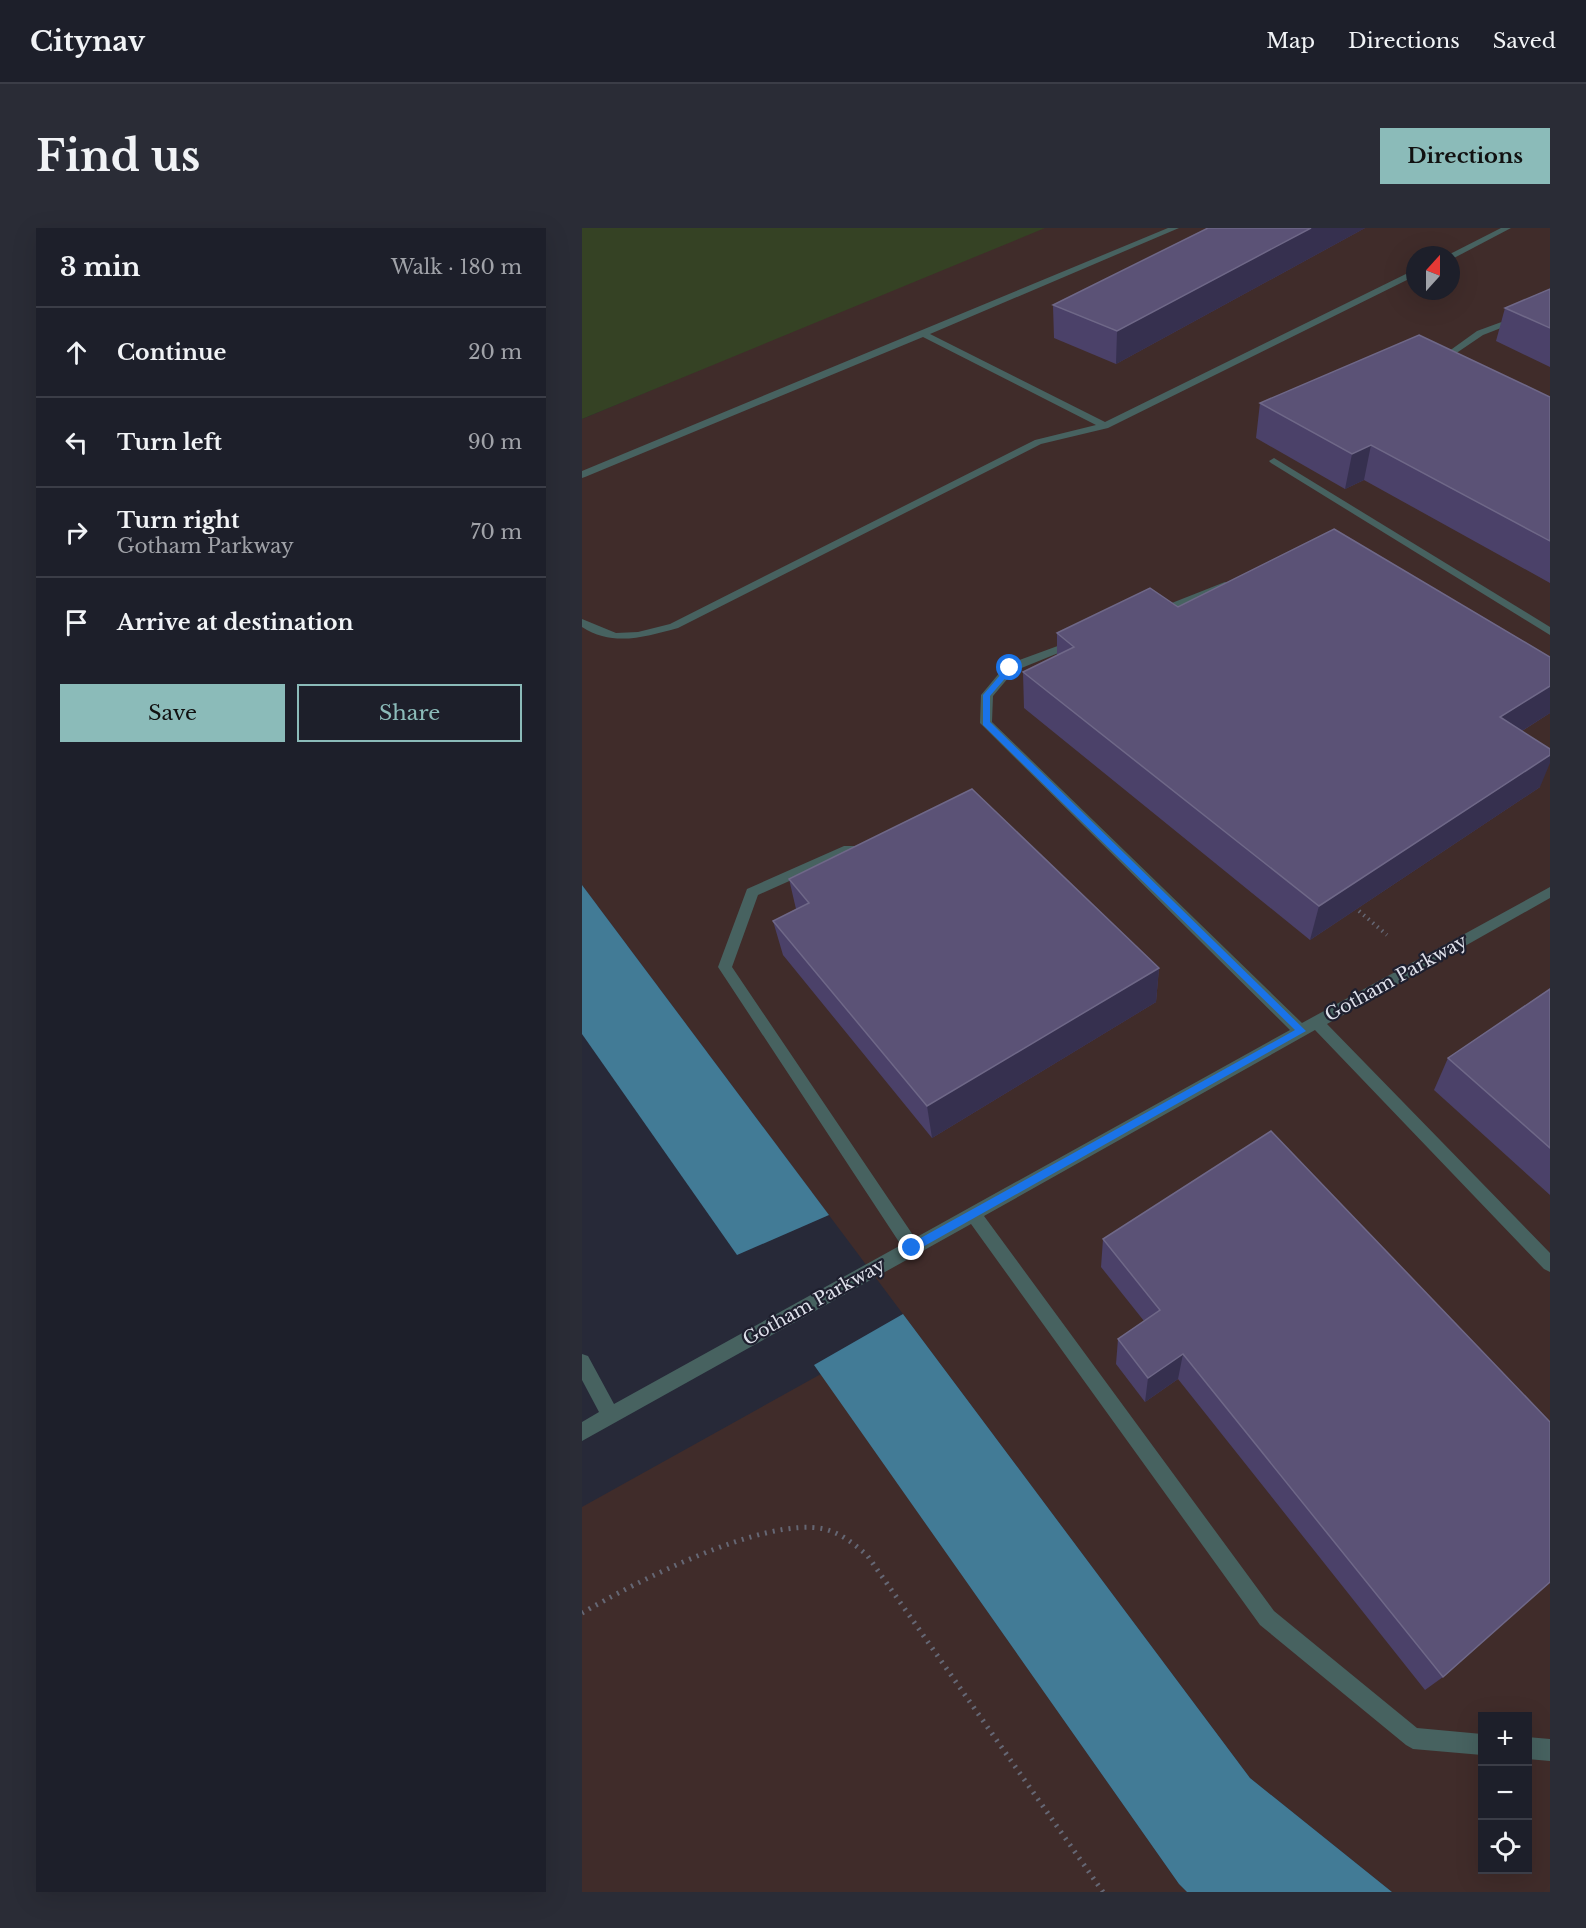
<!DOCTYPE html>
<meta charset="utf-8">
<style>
body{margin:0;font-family:"Libre Baskerville",serif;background:#2a2c36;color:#f1f3f6}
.controls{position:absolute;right:18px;bottom:18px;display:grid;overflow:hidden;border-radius:0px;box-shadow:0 6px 24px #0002}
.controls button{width:54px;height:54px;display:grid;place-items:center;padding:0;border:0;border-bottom:2px solid #3b3d47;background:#1d1f2a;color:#f1f3f6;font:30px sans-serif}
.compass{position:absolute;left:824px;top:18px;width:54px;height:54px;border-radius:50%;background:#1d1f2a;box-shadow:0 6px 24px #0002;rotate:21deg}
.stop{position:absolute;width:18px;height:18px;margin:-14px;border:4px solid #1a73e8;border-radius:50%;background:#fff}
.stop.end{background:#1a73e8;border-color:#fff;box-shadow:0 2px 6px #0008}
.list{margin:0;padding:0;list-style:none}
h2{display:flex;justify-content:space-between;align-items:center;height:78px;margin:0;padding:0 24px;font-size:26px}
h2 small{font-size:20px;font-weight:400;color:#a0a2a8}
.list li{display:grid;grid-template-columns:39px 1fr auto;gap:18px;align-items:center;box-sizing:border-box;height:90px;padding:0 24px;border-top:2px solid #3b3d47}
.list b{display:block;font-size:22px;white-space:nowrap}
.list p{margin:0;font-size:20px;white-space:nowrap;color:#a0a2a8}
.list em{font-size:20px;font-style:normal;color:#a0a2a8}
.actions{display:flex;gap:12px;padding:18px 24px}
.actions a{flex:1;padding:14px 0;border:2px solid #8bbbb9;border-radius:0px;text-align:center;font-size:21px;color:#8bbbb9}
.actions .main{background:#8bbbb9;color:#111}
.icon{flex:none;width:33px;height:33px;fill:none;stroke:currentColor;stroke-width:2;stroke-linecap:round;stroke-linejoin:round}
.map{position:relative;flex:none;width:968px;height:1664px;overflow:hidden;border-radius:0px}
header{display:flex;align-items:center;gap:36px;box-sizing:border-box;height:84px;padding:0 30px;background:#1d1f2a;border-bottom:2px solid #3b3d47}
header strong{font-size:28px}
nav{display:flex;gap:33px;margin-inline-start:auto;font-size:21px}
.intro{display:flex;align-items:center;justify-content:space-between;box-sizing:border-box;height:144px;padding:0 36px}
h1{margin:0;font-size:42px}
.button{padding:15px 27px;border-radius:0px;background:#8bbbb9;color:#111;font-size:21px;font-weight:700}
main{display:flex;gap:36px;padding:0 36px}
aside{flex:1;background:#1d1f2a;border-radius:0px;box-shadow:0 6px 24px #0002}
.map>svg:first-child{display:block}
</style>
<header>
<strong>Citynav</strong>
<nav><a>Map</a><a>Directions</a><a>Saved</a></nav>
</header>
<div class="intro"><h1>Find us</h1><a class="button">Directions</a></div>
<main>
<aside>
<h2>3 min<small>Walk · 180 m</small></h2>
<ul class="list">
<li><svg class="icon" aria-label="ahead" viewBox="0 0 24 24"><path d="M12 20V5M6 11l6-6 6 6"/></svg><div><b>Continue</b></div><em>20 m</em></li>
<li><svg class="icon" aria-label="left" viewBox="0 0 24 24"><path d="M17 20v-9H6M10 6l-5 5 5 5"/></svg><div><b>Turn left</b></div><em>90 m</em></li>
<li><svg class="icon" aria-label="right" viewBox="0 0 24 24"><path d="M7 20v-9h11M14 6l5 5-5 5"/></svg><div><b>Turn right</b><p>Gotham Parkway</p></div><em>70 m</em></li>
<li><svg class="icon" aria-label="arrive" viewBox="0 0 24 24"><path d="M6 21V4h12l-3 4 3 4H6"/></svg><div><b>Arrive at destination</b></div></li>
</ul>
<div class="actions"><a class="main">Save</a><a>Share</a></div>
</aside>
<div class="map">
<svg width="968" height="1664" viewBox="0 0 968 1664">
<rect width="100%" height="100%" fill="#272938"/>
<g fill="#402c2a" fill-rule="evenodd">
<path d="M456,0H968V1664H810L668,1550L0,657V191ZM833,27H869V63H833ZM900,1488H945V1642H900Z"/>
<path d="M239,1146L597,1656L605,1664H0V1279Z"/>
</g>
<path fill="#354224" d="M0,0H463L0,191Z"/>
<g fill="#427b96">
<path d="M0,657L247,987L155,1027L0,806Z"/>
<path d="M321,1086L668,1550L810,1664H605L597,1656L232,1137Z"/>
</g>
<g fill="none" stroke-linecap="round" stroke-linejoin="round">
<path stroke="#656774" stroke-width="4" stroke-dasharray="1.5 4.5" stroke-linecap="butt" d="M777,683L805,707"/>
<path stroke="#656774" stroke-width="5" stroke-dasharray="2 6" stroke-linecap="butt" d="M0,1385C52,1355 182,1288 242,1301C259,1305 272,1316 285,1327L521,1664"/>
<g fill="#476260" fill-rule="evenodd">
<path d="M586,0H597L348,106L523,194L830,43H833V48L526,200L459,216L96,400C63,409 31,419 0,399V391L34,405L56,404L88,396L453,212L514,197L341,109L3,249L0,250V243Z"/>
<path d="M919,0H929L872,30L866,27Z"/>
<path d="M968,76V81L901,107L873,126L885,131V135H879L863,126L895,103Z"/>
<path d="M692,230L968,399V407L689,235L687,233Z"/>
<path d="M643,354L648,357L647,359L577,386H569L567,384Z"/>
<path d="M492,412L496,413V417L432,443L411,468L410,494L720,795L968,659V670L745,796L968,1025V1044L962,1041L733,802L402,988L692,1383L835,1500L900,1506V1527L831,1521L824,1517L678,1397L389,996L0,1213V1194L17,1184L0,1152V1126L6,1128L32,1176L319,1017L136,739L165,661L262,618H272L274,621L272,624L176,667L150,739L333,1010L708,802L398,495L399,467L424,437Z"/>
<path d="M945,1509L968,1511V1533L945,1531Z"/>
</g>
</g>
<g fill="#4b4169">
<path d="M626,0H783L534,136L472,110L471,77Z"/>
<path d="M968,61V139L914,113L923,80Z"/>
<path d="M968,169V355L782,252L763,261L674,210L678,175Z"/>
<path d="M596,379L968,429V485L940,503L958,559L728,712L442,480L441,444L475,428V405Z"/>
<path d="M207,651L577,740L574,774L350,910L201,727L191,693L214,681Z"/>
<path d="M968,761V967L852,862L866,830Z"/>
<path d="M689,903L861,1449L843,1462L596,1151L563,1174L534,1136L536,1111L562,1093L519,1039L521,1011Z"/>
</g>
<g fill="#36304f">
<path d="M729,0H783L534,136L535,103Z"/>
<path d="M789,217L782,252L763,261L770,226Z"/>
<path d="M968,458V485L905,525L918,489Z"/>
<path d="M968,527V535L958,559L728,712L737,678Z"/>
<path d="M577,740L574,774L350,910L345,878Z"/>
<path d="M601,1126L596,1151L563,1174L566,1150Z"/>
</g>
<g fill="#5b5276" stroke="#6f6888" stroke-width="1.5">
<path d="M626,0H729L535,103L471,77Z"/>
<path d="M968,61V100L923,80Z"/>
<path d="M837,107L968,169V313L789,217L770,226L678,175Z"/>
<path d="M752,301L968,429V458L918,489L968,521V527L737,678L441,444L492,419L475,405L568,360L596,379Z"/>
<path d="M390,561L577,740L345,878L191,693L227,675L207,651Z"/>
<path d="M968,761V920L866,830Z"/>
<path d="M689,903L968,1194V1354L861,1449L601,1126L566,1150L536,1111L578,1082L521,1011Z"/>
</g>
<path fill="#1a73e8" d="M426,438L432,440L408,468V494L724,803L330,1025L326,1024V1017L713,802L401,497V467Z"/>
<g text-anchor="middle" stroke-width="4.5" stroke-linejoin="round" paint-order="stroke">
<g font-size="18" fill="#dddfe9" stroke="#1e1f2e">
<text transform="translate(814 750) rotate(-29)" y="6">Gotham Parkway</text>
<text transform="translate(232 1074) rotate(-29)" y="6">Gotham Parkway</text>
</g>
</g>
</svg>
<div class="controls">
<button>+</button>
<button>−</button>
<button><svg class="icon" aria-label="locate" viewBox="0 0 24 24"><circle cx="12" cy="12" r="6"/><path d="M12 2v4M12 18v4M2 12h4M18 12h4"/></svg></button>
</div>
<svg class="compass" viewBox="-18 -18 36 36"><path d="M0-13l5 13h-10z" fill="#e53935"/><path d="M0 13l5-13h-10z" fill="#a0a2a8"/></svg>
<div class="stop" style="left:428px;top:440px"></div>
<div class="stop end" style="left:330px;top:1020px"></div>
</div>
</main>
